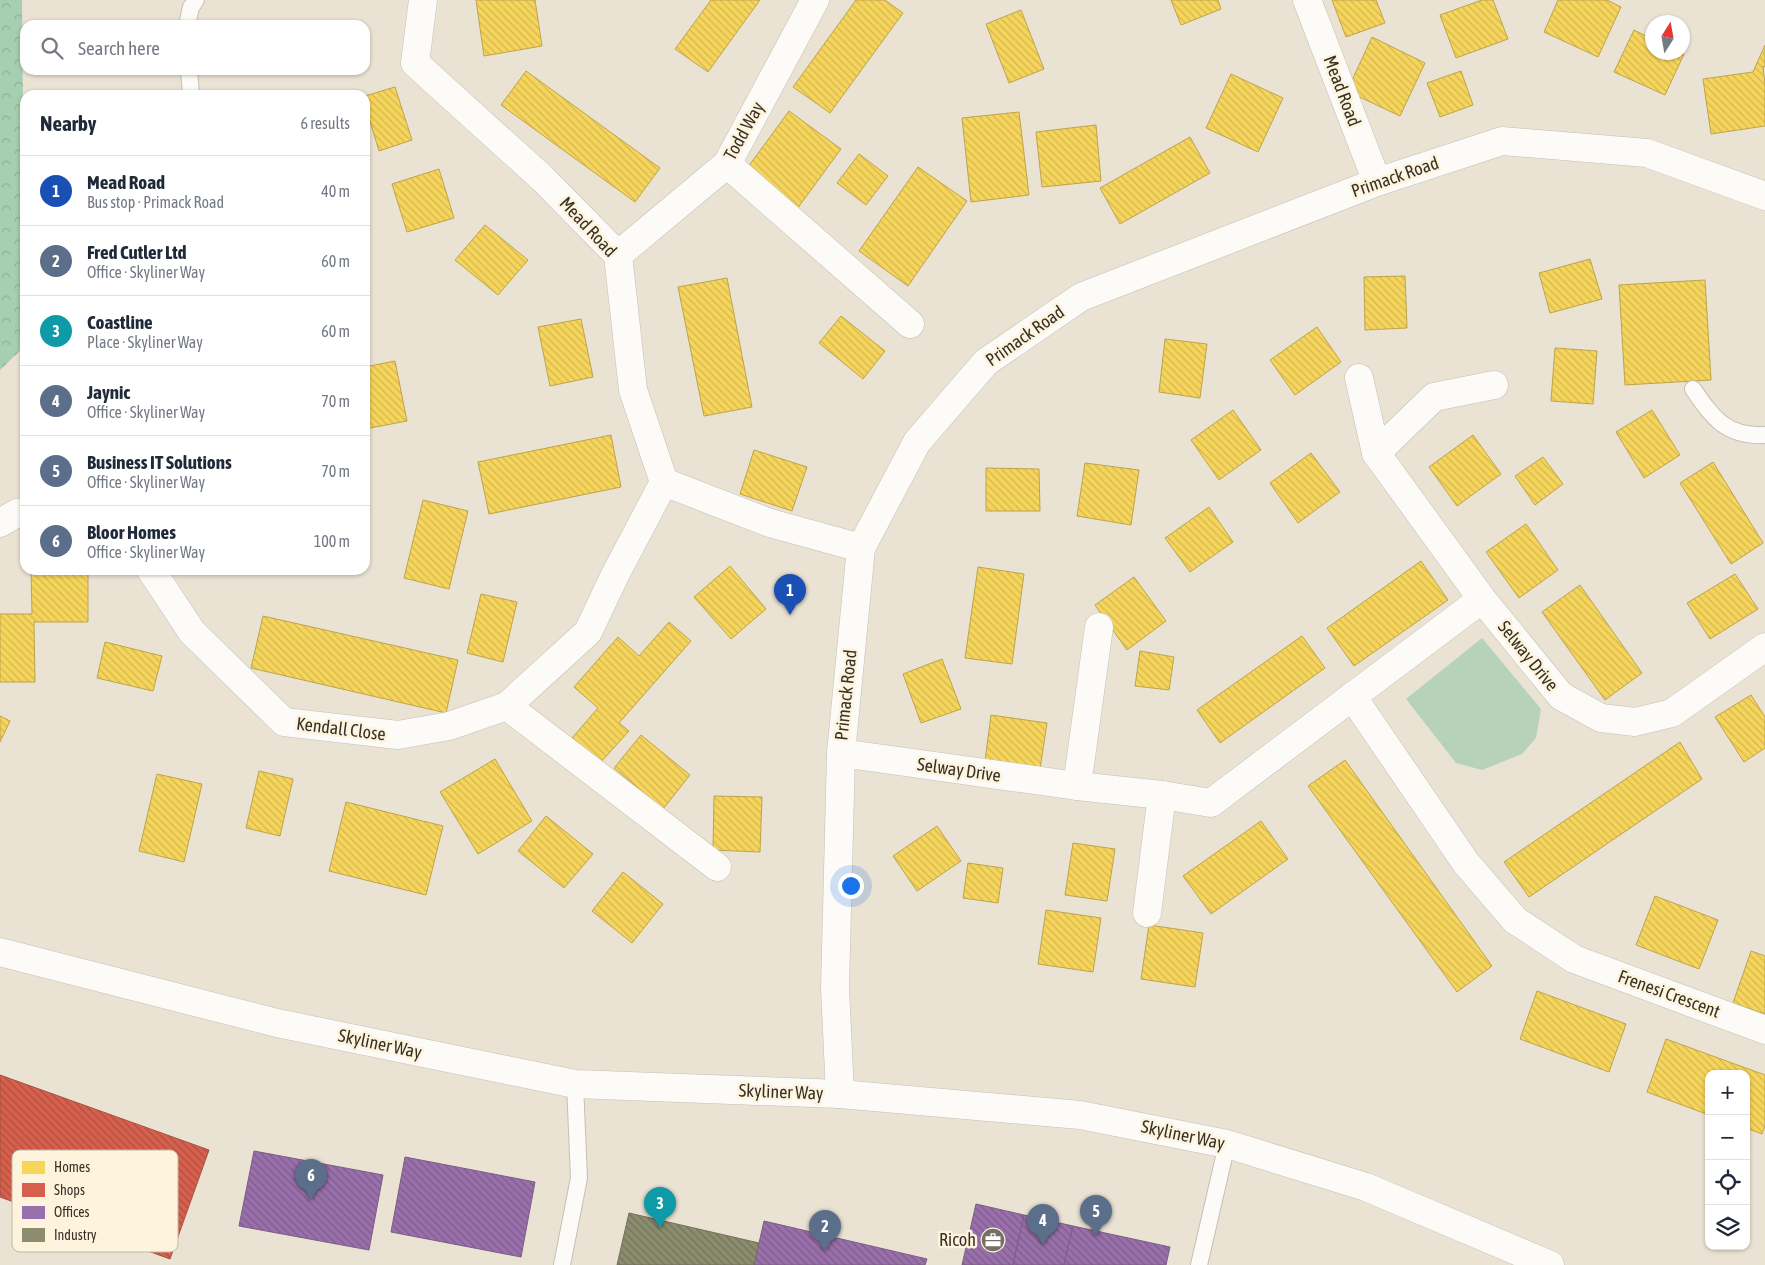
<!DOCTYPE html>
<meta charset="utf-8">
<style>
body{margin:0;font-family:"Asap Condensed",sans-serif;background:#f6f6f7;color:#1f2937}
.controls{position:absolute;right:15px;bottom:15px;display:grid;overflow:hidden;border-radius:10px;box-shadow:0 1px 4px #0004}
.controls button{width:45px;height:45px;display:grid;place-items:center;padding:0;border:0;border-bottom:1px solid #e0e1e3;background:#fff;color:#1f2937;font:25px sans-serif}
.compass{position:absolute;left:1645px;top:15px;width:45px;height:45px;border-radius:50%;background:#fff;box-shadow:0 1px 4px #0004;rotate:11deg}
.you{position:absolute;left:850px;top:885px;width:18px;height:18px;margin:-12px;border:4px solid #fff;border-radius:50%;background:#1a73e8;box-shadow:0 0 0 8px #1a73e833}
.badge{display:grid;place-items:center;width:32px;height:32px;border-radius:50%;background:#2563eb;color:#fff;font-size:16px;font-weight:700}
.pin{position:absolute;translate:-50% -41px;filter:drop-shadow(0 1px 2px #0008)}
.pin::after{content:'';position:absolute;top:26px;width:18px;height:15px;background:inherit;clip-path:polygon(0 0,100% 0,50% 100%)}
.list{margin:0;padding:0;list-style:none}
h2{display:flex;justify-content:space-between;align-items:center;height:65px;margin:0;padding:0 20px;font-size:21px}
h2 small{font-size:16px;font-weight:400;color:#747a83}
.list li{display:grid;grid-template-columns:32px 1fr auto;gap:15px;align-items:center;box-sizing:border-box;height:70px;padding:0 20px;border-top:1px solid #e0e1e3}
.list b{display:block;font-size:19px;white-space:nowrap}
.list p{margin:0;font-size:16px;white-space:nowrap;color:#747a83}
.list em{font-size:16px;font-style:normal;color:#747a83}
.icon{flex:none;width:28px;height:28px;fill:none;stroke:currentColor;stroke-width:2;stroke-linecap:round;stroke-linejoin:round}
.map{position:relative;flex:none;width:1765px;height:1265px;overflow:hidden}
.search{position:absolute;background:#fff;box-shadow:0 1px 4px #0004;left:20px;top:20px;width:350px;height:55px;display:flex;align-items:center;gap:12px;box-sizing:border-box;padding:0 18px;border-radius:15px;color:#747a83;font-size:19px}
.panel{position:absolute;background:#fff;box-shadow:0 1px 4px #0004;left:20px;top:90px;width:350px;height:485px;border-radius:15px}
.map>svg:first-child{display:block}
</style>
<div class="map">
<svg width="1765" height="1265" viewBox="0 0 1765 1265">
<defs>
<pattern id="forest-crowns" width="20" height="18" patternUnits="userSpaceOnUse" patternTransform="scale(1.25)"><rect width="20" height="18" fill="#a6ceb0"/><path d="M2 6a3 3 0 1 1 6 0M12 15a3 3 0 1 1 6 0" fill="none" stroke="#90b197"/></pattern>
<pattern id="homes-back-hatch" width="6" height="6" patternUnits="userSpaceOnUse" patternTransform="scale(1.25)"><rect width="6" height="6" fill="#f6d55c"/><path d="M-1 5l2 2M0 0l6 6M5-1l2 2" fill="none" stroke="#d4b750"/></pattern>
<pattern id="shops-back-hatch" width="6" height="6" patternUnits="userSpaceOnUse" patternTransform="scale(1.25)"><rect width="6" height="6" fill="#d6604d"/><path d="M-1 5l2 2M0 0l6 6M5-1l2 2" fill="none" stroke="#ae5040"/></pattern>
<pattern id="offices-back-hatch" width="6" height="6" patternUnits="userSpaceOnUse" patternTransform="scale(1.25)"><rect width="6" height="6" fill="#9970ab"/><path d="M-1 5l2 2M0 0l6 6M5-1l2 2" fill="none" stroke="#7e5d8b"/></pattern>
<pattern id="industry-back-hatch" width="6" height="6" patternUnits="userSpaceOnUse" patternTransform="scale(1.25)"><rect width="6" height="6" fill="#8c8c6e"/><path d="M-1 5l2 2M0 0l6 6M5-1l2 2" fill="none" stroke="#73735a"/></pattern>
</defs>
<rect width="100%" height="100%" fill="#eae2d3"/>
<path fill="#b6d3ba" d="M1482,638L1541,709L1536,738L1522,754L1482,770L1456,763L1406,699Z"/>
<path fill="url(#forest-crowns)" d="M0,0H22L25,346L0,370Z"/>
<g fill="url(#homes-back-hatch)" stroke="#bda44c">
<path d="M476,0H535L542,46L484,56Z"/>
<path d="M711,0H760L708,72L675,49Z"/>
<path d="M856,0H885L903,13L830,113L793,87Z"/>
<path d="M1171,0H1218L1221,9L1181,25Z"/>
<path d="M1332,0H1376L1385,23L1346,37Z"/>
<path d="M1482,0H1493L1508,39L1456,58L1440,15Z"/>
<path d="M1558,0H1607L1621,7L1598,57L1544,32Z"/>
<path d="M1021,10L1044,69L1009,83L986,24Z"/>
<path d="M1634,30L1652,39V52L1684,54L1665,95L1614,72Z"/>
<path d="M1372,37L1425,63L1400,116L1347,91Z"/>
<path d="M1765,45V67L1763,66L1765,85V126L1711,134L1703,79L1753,72Z"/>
<path d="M526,71L660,168L635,202L501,105Z"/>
<path d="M1461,71L1473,105L1440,117L1427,83Z"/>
<path d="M1231,74L1283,98L1258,152L1206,128Z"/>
<path d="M395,87L412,140L379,151L365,105V96Z"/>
<path d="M789,111L841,149L797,209L745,171Z"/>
<path d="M1019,112L1029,195L971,202L962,118Z"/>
<path d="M1096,125L1101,181L1042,187L1036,132Z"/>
<path d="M1190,137L1210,173L1120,224L1100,188Z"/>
<path d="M859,154L888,176L866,205L837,183Z"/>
<path d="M918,167L967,201L908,286L859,251Z"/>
<path d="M439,169L454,218L407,232L392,184Z"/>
<path d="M485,225L528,260L498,295L455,260Z"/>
<path d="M1590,259L1602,299L1550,313L1539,273Z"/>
<path d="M1405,276L1407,328L1365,330L1364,277Z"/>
<path d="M727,278L752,407L704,416L678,287Z"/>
<path d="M1705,280L1711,380L1625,385L1619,285Z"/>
<path d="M841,316L885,351L863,379L819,343Z"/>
<path d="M581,319L593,377L550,386L538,327Z"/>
<path d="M1317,327L1341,362L1295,395L1270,360Z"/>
<path d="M1165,339L1207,344L1200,398L1159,392Z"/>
<path d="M1555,348L1597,351L1593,404L1551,401Z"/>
<path d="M395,361L407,421L365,429V367Z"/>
<path d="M1233,410L1261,450L1219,480L1191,440Z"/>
<path d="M1652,410L1680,455L1644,478L1616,432Z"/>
<path d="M611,435L621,487L489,514L478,462Z"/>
<path d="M1473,435L1501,474L1457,506L1429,467Z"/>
<path d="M754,450L807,467L792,511L740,494Z"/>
<path d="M1311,453L1340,492L1298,523L1270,483Z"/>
<path d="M1543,457L1563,484L1535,505L1515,476Z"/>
<path d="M1713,462L1763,543L1731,564L1680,483Z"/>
<path d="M1085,463L1139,470L1131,525L1077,516Z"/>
<path d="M986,468L1039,469L1040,511H986Z"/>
<path d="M365,473L368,490L365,491Z"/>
<path d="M423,500L468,511L449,589L404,578Z"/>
<path d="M1209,507L1233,542L1190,572L1165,538Z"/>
<path d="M1526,524L1558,570L1519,598L1486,552Z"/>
<path d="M1421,561L1448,600L1354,666L1327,628Z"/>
<path d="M730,566L766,609L731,639L694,597Z"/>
<path d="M978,567L1024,574L1012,664L965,658Z"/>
<path d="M31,570H88V622H34L35,682H0V614H32Z"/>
<path d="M1735,574L1758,609L1710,639L1687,603Z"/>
<path d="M1134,577L1166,621L1127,650L1095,605Z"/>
<path d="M1580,585L1642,673L1605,700L1542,612Z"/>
<path d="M481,594L517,602L503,662L467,653Z"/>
<path d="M263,616L458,660L446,713L251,668Z"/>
<path d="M669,622L691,641L619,723L629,731L600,763L572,738L598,708L574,687L618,637L639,656Z"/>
<path d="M1302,636L1325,668L1220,743L1197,710Z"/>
<path d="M105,642L162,656L153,691L97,678Z"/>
<path d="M1140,651L1174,657L1169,690L1135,686Z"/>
<path d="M942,659L961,709L921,723L903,674Z"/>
<path d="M1751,695L1765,717V748L1744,762L1715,717Z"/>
<path d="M991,715L1047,723L1040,769L985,761Z"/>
<path d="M0,716L10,721L0,742Z"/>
<path d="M641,735L690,775L663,809L614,768Z"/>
<path d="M1680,742L1702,779L1529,897L1504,862Z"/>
<path d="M495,759L532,821L478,854L440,792Z"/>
<path d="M1345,760L1492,966L1457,992L1308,786Z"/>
<path d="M259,771L293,779L280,836L246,828Z"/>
<path d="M157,774L202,784L184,862L139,851Z"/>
<path d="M714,796L762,797L760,852L713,850Z"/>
<path d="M346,802L443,826L426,895L329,871Z"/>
<path d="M546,816L593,854L564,888L518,851Z"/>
<path d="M1261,821L1288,859L1211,914L1183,876Z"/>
<path d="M937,826L961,861L917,891L893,856Z"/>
<path d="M1073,843L1115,849L1107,901L1065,895Z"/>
<path d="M968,863L1003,868L998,903L963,898Z"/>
<path d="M623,872L663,904L632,943L592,911Z"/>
<path d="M1655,896L1718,920L1699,969L1636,945Z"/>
<path d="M1046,910L1101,918L1093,972L1038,964Z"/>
<path d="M1149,925L1203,933L1195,987L1141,979Z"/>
<path d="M1751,951L1765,956V1014L1733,1003Z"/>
<path d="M1537,991L1626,1024L1609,1072L1520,1039Z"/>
<path d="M1666,1039L1765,1075V1126L1762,1134L1746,1128V1074H1709V1115L1647,1092Z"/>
</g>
<path fill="url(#shops-back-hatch)" stroke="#a65242" d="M0,1075L209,1150L170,1259L0,1197Z"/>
<g fill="url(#offices-back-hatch)" stroke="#7c5d83">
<path d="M254,1151L383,1175L369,1250L239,1226Z"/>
<path d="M405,1157L535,1182L521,1257L391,1232Z"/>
<path d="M976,1204L1024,1215L1013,1265H962Z"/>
<path d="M1024,1215L1073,1226L1064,1265H1013Z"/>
<path d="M764,1221L927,1259L925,1265H754Z"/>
<path d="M1073,1226L1170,1247L1166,1265H1064Z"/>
</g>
<path fill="url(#industry-back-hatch)" stroke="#727159" d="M629,1213L759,1243L754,1265H617Z"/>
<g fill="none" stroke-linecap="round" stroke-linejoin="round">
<g stroke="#c6bfb4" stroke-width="18">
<g id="service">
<path d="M187,25L191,7L196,0"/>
<path d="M189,70L191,95"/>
<path d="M1693,389C1713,418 1726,437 1765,435"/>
<path d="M562,1265L579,1178L575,1084"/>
<path d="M1199,1265L1227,1144"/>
</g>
</g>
<g stroke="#c6bfb4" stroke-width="29">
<g id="minor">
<path d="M423,0L415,63L542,178L618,255L633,390L664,482L770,523L861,548"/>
<path d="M1307,0L1377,182"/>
<path d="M727,164L910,324"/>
<path d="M618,255L727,164L815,0"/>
<path d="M1359,378L1376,453L1482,599L1561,696L1601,718L1635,722L1672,713L1765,647"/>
<path d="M1376,453L1434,397L1494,385"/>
<path d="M0,523L17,513L25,512"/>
<path d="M151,570L192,632L284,722L398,735L449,726L507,706L588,632L615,575L664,482"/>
<path d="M1352,696L1466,863L1515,920L1574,959L1765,1030"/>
<path d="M507,706L717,867"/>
<path d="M841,753L1077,786L1162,795L1211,803L1482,599"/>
<path d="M1077,786L1099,627"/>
<path d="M1147,913L1162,795"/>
<path d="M840,1094L835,988L841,753L861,548L917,442L986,362L1081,297L1377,182L1502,141L1647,153L1765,196"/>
</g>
</g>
<g stroke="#c6bfb4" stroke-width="29">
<path id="tertiary" d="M0,952L277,1023L575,1084L840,1094L1080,1115L1227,1144L1366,1187L1550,1265"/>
</g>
<use href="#service" stroke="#fcfbf8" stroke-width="16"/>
<use href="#minor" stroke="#fcfbf8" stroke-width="28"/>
<use href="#tertiary" stroke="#fcfbf8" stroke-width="28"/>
</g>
<defs>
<g id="office-disc" transform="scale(1.25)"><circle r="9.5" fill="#767063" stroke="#fef3dd"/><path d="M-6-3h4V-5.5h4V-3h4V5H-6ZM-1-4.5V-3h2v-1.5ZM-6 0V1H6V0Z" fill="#fff"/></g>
</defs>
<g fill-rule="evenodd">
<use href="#office-disc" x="993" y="1240"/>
</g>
<g text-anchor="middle" stroke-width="5" stroke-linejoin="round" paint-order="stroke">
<g font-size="18" fill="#373227" stroke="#fef3dd">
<text transform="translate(1342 91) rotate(69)" y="6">Mead Road</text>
<text transform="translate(744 131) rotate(-61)" y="6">Todd Way</text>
<text transform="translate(1395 177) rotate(-19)" y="6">Primack Road</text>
<text transform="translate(588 227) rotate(47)" y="6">Mead Road</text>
<text transform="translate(1025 336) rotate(-35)" y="6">Primack Road</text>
<text transform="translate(1528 656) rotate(51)" y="6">Selway Drive</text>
<text transform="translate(846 695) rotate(-84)" y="6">Primack Road</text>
<text transform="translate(341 729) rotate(7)" y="6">Kendall Close</text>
<text transform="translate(959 770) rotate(8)" y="6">Selway Drive</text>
<text transform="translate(1669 994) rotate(20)" y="6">Frenesi Crescent</text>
<text transform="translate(380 1044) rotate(12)" y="6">Skyliner Way</text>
<text transform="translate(781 1092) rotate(2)" y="6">Skyliner Way</text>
<text transform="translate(1183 1135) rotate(12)" y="6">Skyliner Way</text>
</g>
<g font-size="18" fill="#373227" stroke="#fef3dd" text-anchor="end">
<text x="976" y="1246">Ricoh</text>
</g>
</g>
<rect x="12" y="1150" width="166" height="102" rx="8" fill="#fef3dd" stroke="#c2b9a6" stroke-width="1"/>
<rect x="22" y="1161" width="23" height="13" fill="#f6d55c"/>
<rect x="22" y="1183" width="23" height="14" fill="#d6604d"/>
<rect x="22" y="1206" width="23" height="13" fill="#9970ab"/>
<rect x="22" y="1228" width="23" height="14" fill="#8c8c6e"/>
<g font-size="14" fill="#373227">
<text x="54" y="1172">Homes</text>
<text x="54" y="1195">Shops</text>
<text x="54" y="1217">Offices</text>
<text x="54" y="1240">Industry</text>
</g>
</svg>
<div class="controls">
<button>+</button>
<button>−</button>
<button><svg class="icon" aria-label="locate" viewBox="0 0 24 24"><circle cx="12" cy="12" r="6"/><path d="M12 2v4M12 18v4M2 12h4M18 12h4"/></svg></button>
<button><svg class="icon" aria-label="layers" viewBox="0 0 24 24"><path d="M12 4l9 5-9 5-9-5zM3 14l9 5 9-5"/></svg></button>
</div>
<svg class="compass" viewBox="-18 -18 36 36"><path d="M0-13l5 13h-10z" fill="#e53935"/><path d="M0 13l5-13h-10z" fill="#747a83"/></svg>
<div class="you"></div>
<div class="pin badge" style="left:790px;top:615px;background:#1a4fb4">1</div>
<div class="pin badge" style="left:825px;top:1251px;background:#5c6f8a">2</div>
<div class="pin badge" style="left:660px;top:1228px;background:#0f9aa8">3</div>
<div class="pin badge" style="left:1043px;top:1245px;background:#5c6f8a">4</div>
<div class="pin badge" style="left:1096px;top:1236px;background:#5c6f8a">5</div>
<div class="pin badge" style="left:311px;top:1200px;background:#5c6f8a">6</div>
<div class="search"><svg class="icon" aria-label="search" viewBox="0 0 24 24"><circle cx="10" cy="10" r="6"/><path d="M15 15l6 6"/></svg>Search here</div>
<section class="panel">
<h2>Nearby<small>6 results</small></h2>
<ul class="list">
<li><span class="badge" style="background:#1a4fb4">1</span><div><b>Mead Road</b><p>Bus stop · Primack Road</p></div><em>40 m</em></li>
<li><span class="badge" style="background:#5c6f8a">2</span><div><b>Fred Cutler Ltd</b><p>Office · Skyliner Way</p></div><em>60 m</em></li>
<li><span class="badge" style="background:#0f9aa8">3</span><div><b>Coastline</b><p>Place · Skyliner Way</p></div><em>60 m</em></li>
<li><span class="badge" style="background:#5c6f8a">4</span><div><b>Jaynic</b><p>Office · Skyliner Way</p></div><em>70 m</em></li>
<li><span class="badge" style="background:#5c6f8a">5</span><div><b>Business IT Solutions</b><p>Office · Skyliner Way</p></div><em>70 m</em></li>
<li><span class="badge" style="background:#5c6f8a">6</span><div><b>Bloor Homes</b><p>Office · Skyliner Way</p></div><em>100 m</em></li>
</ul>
</section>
</div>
